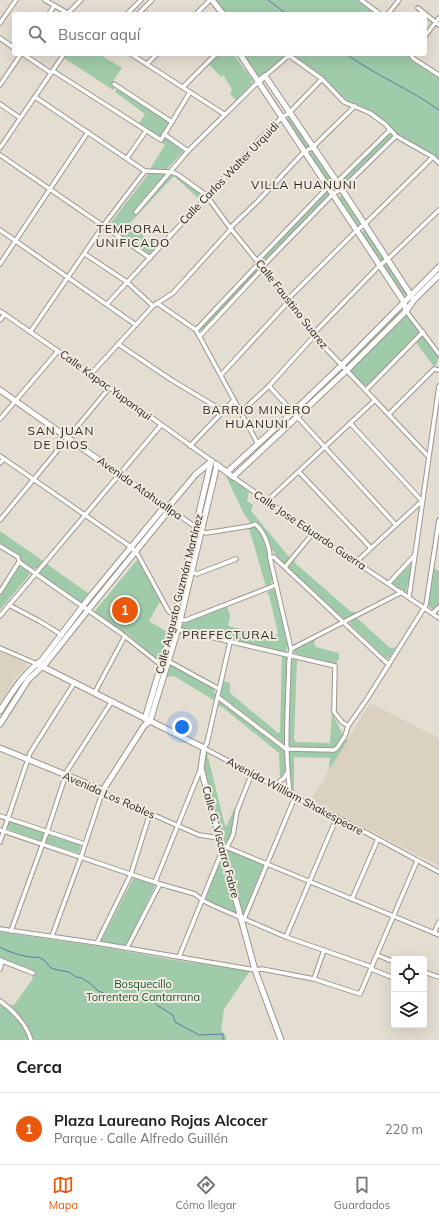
<!DOCTYPE html>
<html lang="es">
<meta charset="utf-8">
<style>
body{margin:0;font-family:Mulish,sans-serif;background:#f2f2f2;color:#202124}
.controls{position:absolute;right:12px;bottom:12px;display:grid;overflow:hidden;border-radius:4px;box-shadow:0 4px 16px #0002}
.controls button{width:36px;height:36px;display:grid;place-items:center;padding:0;border:0;border-bottom:1px solid #e0e0e0;background:#fff;color:#202124;font:20px sans-serif}
.you{position:absolute;left:182px;top:727px;width:14px;height:14px;margin:-10px;border:3px solid #fff;border-radius:50%;background:#1a73e8;box-shadow:0 0 0 6px #1a73e833}
.badge{display:grid;place-items:center;width:26px;height:26px;border-radius:50%;background:#ea580c;color:#fff;font-size:13px;font-weight:700}
.pin{position:absolute;translate:-50% -50%;border:2px solid #fff;box-shadow:0 1px 4px #0006}
.list{margin:0;padding:0;list-style:none}
h2{display:flex;justify-content:space-between;align-items:center;height:52px;margin:0;padding:0 16px;font-size:17px}
h2 small{font-size:13px;font-weight:400;color:#757577}
.list li{display:grid;grid-template-columns:26px 1fr auto;gap:12px;align-items:center;box-sizing:border-box;height:72px;padding:0 16px;border-top:1px solid #e0e0e0}
.list b{display:block;font-size:15px;white-space:nowrap}
.list p{margin:0;font-size:13px;white-space:nowrap;color:#757577}
.list em{font-size:13px;font-style:normal;color:#757577}
.icon{flex:none;width:22px;height:22px;fill:none;stroke:currentColor;stroke-width:2;stroke-linecap:round;stroke-linejoin:round}
.map{position:relative;flex:none;width:439px;height:1040px;overflow:hidden}
.search{position:absolute;background:#fff;box-shadow:0 4px 16px #0002;left:12px;right:12px;top:12px;height:44px;display:flex;align-items:center;gap:10px;box-sizing:border-box;padding:0 14px;border-radius:4px;color:#757577;font-size:15px}
.sheet{height:124px;background:#fff}
nav{display:flex;justify-content:space-around;align-items:center;box-sizing:border-box;height:56px;border-top:1px solid #e0e0e0;background:#fff;font-size:11px;color:#757577}
nav a{display:grid;justify-items:center;gap:2px}
nav .on{color:#ea580c}
.map>svg:first-child{display:block}
</style>
<div class="map">
<svg width="439" height="1040" viewBox="0 0 439 1040">
<rect width="100%" height="100%" fill="#e4ddd2"/>
<g fill="#dad1c0">
<path d="M0,651L26,662L27,667L15,678L2,701L0,700Z"/>
<path d="M370,703L439,738V866L311,800Z"/>
</g>
<g fill="#a0cbaa">
<path d="M216,0H358L377,14H226Z"/>
<path d="M67,54H99L122,68L111,84L115,87L113,90L64,58Z"/>
<path d="M218,54H233L253,80L252,83L236,100L230,94L232,89L223,75L221,77L208,63Z"/>
<path d="M241,54H289C279,60 269,77 257,76Z"/>
<path d="M292,54H410L409,58L439,77V161L433,154L401,137L375,114L363,107L347,100L303,65Z"/>
<path d="M117,89L168,121L169,124L161,136H158L137,123L140,122L145,114L115,92Z"/>
<path d="M290,116L310,145L307,149L305,148L287,120Z"/>
<path d="M390,133L393,135L392,137L343,184L341,185L339,183L340,181Z"/>
<path d="M165,138C171,139 181,146 183,152L167,169H150L165,145L162,143Z"/>
<path d="M312,151H314L334,182L331,184L329,183L309,155Z"/>
<path d="M149,173H169L175,175L203,195L200,200L175,177H173L130,223L156,248L149,254L110,228L109,225Z"/>
<path d="M326,192L329,193V196L264,262H262V259Z"/>
<path d="M342,194L362,224L358,227L339,198Z"/>
<path d="M366,229L385,259L381,261L361,233Z"/>
<path d="M387,263L407,293L404,296L384,267V265Z"/>
<path d="M257,266L260,267L261,268L203,331L200,330V328Z"/>
<path d="M400,310L402,313L349,365H347V363Z"/>
<path d="M406,316L408,317L419,330L418,334L368,385H364L352,372V368Z"/>
<path d="M421,336L424,337L439,357L437,363L434,367L416,342Z"/>
<path d="M225,474L249,492L247,501L253,505L251,511L290,558L286,564L283,563L272,550L263,528L256,521L250,523L243,512Z"/>
<path d="M255,526L260,530L268,553L273,579L270,585L266,587L249,528Z"/>
<path d="M0,531L43,561L37,568L32,569L21,561L18,555L0,544Z"/>
<path d="M137,560L139,561L162,603H159L149,621L169,633L161,658L158,661L127,633L124,634L94,612Z"/>
<path d="M294,560L295,563L350,611L357,613L346,619L343,618L289,569V566Z"/>
<path d="M412,563L406,593L392,583Z"/>
<path d="M47,564L89,594L82,603H79L40,575C39,570 43,567 47,564Z"/>
<path d="M19,566H21L29,571L30,574L0,610V596Z"/>
<path d="M434,568L439,571V604L434,610L428,606Z"/>
<path d="M274,589L276,591L287,639L288,646L286,652L181,628L182,624L227,606L230,616L228,626L275,637L278,633L269,595L267,593L270,590Z"/>
<path d="M357,618L390,648L396,647L389,658H386L350,624V622Z"/>
<path d="M311,639L315,640L314,644L316,647L339,653V660H337V665L294,653V649Z"/>
<path d="M282,655L286,656L287,659L285,742L283,743L221,696L223,681L230,683V693L278,733L280,732Z"/>
<path d="M294,659H297L294,739L296,742L330,743L332,713L343,735L336,747H291L288,745L291,662Z"/>
<path d="M172,665L213,688L216,696L215,701L174,676L166,677L170,666Z"/>
<path d="M222,702L282,748C286,753 287,767 284,773C284,773 280,778 280,779L279,753L222,707L218,706L219,703Z"/>
<path d="M346,739L348,740L329,770L330,758L294,757V792L292,791L288,753L291,750L336,752Z"/>
<path d="M207,753L225,826L227,825L235,807C233,818 234,836 225,844L223,843L205,772L204,757Z"/>
<path d="M11,822L43,833L44,835L42,840L40,841L7,829L9,823Z"/>
<path d="M47,835L81,845L79,853L46,843Z"/>
<path d="M227,848L265,866L243,916L226,851Z"/>
<path d="M222,856L237,915L215,906L204,898Z"/>
<path d="M134,877L156,884L126,946L101,941Z"/>
<path d="M0,932L97,946L169,959L250,971L224,1009L221,1030L226,1036V1040H0V1005H14L32,980L34,971L0,958Z"/>
</g>
<g fill="none" stroke-linecap="round" stroke-linejoin="round">
<g stroke="#5e78a4" stroke-width="1">
<path d="M268,0L287,14"/>
<path d="M346,54C375,75 410,89 439,110"/>
<path d="M0,947C7,952 31,959 38,957L44,960L51,968L58,970L69,972L76,977L82,978L91,984L98,991L106,994H125L148,998L153,1001L158,1006L173,1015L175,1022L199,1035L223,1034V1040"/>
</g>
<g stroke="#9c968c" stroke-width="5.5">
<g id="street">
<path d="M45,0L69,14"/>
<path d="M361,0L380,14"/>
<path d="M418,8L439,25"/>
<path d="M68,13L81,0"/>
<path d="M49,14L54,6"/>
<path d="M127,14L141,0"/>
<path d="M138,14L152,0"/>
<path d="M196,14L210,0"/>
<path d="M388,14L399,0"/>
<path d="M0,23L16,0"/>
<path d="M425,36L439,18"/>
<path d="M0,38L14,48"/>
<path d="M23,54L51,73"/>
<path d="M131,54L224,114"/>
<path d="M412,54V57L414,59L439,75"/>
<path d="M147,64L157,54"/>
<path d="M53,71L161,140L190,92"/>
<path d="M265,76L287,57L290,56L322,79L344,102L370,113L385,124L396,136L433,157L439,163"/>
<path d="M114,84L172,122"/>
<path d="M0,85L21,54"/>
<path d="M183,87L216,54"/>
<path d="M35,97L145,171"/>
<path d="M0,104L20,118"/>
<path d="M164,134L188,151"/>
<path d="M0,148L64,54"/>
<path d="M0,155L150,258"/>
<path d="M127,158L146,131"/>
<path d="M145,171L171,172L177,174L206,195L231,229L262,267L314,333V336L428,456"/>
<path d="M136,212L188,151L259,81"/>
<path d="M230,228L258,201L304,152L313,147L355,106"/>
<path d="M0,230L136,325"/>
<path d="M85,254L127,282L153,306"/>
<path d="M257,261L328,187L337,182L390,130"/>
<path d="M0,264L88,132"/>
<path d="M262,267L333,194L342,189L396,136"/>
<path d="M288,299L357,230L365,224L433,157"/>
<path d="M157,303L196,330L258,444"/>
<path d="M107,304L257,142L281,118L289,113L322,79"/>
<path d="M0,311L91,374L212,461"/>
<path d="M406,311L439,354"/>
<path d="M0,320L5,314"/>
<path d="M196,330L259,263"/>
<path d="M31,331L103,226L145,171"/>
<path d="M314,333L380,265L388,259L439,210"/>
<path d="M200,336L263,268"/>
<path d="M118,344L170,379L223,411"/>
<path d="M91,374L153,306L173,293L231,229"/>
<path d="M221,375L289,301"/>
<path d="M269,386L396,525"/>
<path d="M366,390L423,332"/>
<path d="M241,412L269,386L314,336"/>
<path d="M389,414L434,369L439,370"/>
<path d="M0,419L58,351"/>
<path d="M350,423L422,501"/>
<path d="M190,446L234,400"/>
<path d="M0,456L131,547L138,555L169,612L176,615"/>
<path d="M0,463L4,459"/>
<path d="M299,472L371,548"/>
<path d="M233,477L313,533L439,618"/>
<path d="M267,501L375,400"/>
<path d="M169,509L173,511L201,531L206,533L250,526L255,524C264,531 270,547 270,558L291,649L289,661C288,705 284,749 290,793"/>
<path d="M0,520L110,387"/>
<path d="M0,546L18,557L19,562L122,634L161,665L167,667"/>
<path d="M270,558L274,557L277,560L389,665"/>
<path d="M356,562L422,501"/>
<path d="M285,567L313,533"/>
<path d="M191,572L197,574L236,559"/>
<path d="M389,583L414,556"/>
<path d="M0,592L19,562"/>
<path d="M409,597L439,386"/>
<path d="M9,605L41,622L62,635"/>
<path d="M433,613L439,607"/>
<path d="M0,616L161,425"/>
<path d="M180,620H186L276,585"/>
<path d="M172,628L335,666L334,712L342,722L348,726"/>
<path d="M230,642L207,743L204,748L295,797L337,817L439,872"/>
<path d="M0,648L37,664"/>
<path d="M291,649L402,592"/>
<path d="M168,661L219,689"/>
<path d="M95,692L125,636"/>
<path d="M218,697L286,749"/>
<path d="M286,749L334,750L337,748L345,736L348,726L367,699L426,605L439,520"/>
<path d="M275,785L284,778L287,773"/>
<path d="M0,816L85,844"/>
<path d="M0,830L160,884L195,894L202,900L214,906L286,937L372,967"/>
<path d="M0,842L30,753L75,682"/>
<path d="M221,845L439,935"/>
<path d="M227,847L233,835L237,811L252,773"/>
<path d="M155,882L201,768"/>
<path d="M352,899L378,839"/>
<path d="M244,919L295,797"/>
<path d="M0,929L97,943L255,970L262,969L314,979L360,994L417,861"/>
<path d="M11,931L47,832L67,771L112,701"/>
<path d="M434,933L439,922"/>
<path d="M52,936L81,857L103,790L106,794L199,835L219,838"/>
<path d="M286,937L337,817"/>
<path d="M97,943L131,874L150,813"/>
<path d="M127,948L160,884"/>
<path d="M377,955L394,962"/>
<path d="M179,957L222,851"/>
<path d="M0,960L33,973"/>
<path d="M0,969L2,962"/>
<path d="M371,969L394,978"/>
<path d="M424,972L439,977"/>
<path d="M314,979L324,950"/>
<path d="M0,1001C13,1010 27,1025 31,1040"/>
</g>
</g>
<g stroke="#9c968c" stroke-width="7">
<g id="secondary">
<path d="M212,0L223,14"/>
<path d="M240,54L404,302L406,311"/>
<path d="M259,81L265,76L337,182L412,297"/>
<path d="M0,390L167,508"/>
<path d="M216,464L233,477L348,369L406,311L414,300L439,275"/>
<path d="M227,472L293,412L342,365L439,267"/>
<path d="M37,664L204,748L201,768L221,845L255,970L281,1040"/>
<path d="M0,711C12,692 23,674 42,660L89,598L165,506L170,505"/>
<path d="M145,719L172,628L211,462"/>
<path d="M0,724L28,680L46,663L88,610L166,514L169,509L170,505L196,474L212,461"/>
<path d="M0,748L103,790L144,726L150,721L178,629L217,465"/>
</g>
</g>
<use href="#street" stroke="#fff" stroke-width="3.5"/>
<use href="#secondary" stroke="#fff" stroke-width="5"/>
</g>
<g text-anchor="middle" stroke-width="4" stroke-linejoin="round" paint-order="stroke">
<g font-size="11" fill="#2a2723" stroke="#f1eadf">
<text transform="translate(229 173) rotate(-46)" y="4">Calle Carlos Walter Urquidi</text>
<text transform="translate(292 304) rotate(52)" y="4">Calle Faustino Suarez</text>
<text transform="translate(106 385) rotate(36)" y="4">Calle Kapac Yupanqui</text>
<text transform="translate(140 488) rotate(35)" y="4">Avenida Atahuallpa</text>
<text transform="translate(310 530) rotate(34)" y="4">Calle Jose Eduardo Guerra</text>
<text transform="translate(179 594) rotate(-76)" y="4">Calle Augusto Guzmán Martínez</text>
<text transform="translate(109 795) rotate(24)" y="4">Avenida Los Robles</text>
<text transform="translate(295 796) rotate(28)" y="4">Avenida William Shakespeare</text>
<text transform="translate(221 842) rotate(75)" y="4">Calle G. Viscarra Fabre</text>
</g>
<g font-size="11" fill="#1e5330" stroke="#f1eadf">
<text x="143" y="988">Bosquecillo<tspan x="143" dy="13">Torrentera Cantarrana</tspan></text>
</g>
<g font-size="12" letter-spacing="1" fill="#2a2723" stroke="#f1eadf">
<text x="304" y="189">VILLA HUANUNI</text>
<text x="133" y="233">TEMPORAL<tspan x="133" dy="14">UNIFICADO</tspan></text>
<text x="257" y="414">BARRIO MINERO<tspan x="257" dy="14">HUANUNI</tspan></text>
<text x="61" y="435">SAN JUAN<tspan x="61" dy="14">DE DIOS</tspan></text>
<text x="230" y="639">PREFECTURAL</text>
</g>
</g>
</svg>
<div class="controls">
<button><svg class="icon" aria-label="locate" viewBox="0 0 24 24"><circle cx="12" cy="12" r="6"/><path d="M12 2v4M12 18v4M2 12h4M18 12h4"/></svg></button>
<button><svg class="icon" aria-label="layers" viewBox="0 0 24 24"><path d="M12 4l9 5-9 5-9-5zM3 14l9 5 9-5"/></svg></button>
</div>
<div class="you"></div>
<div class="pin badge" style="left:125px;top:610px">1</div>
<div class="search"><svg class="icon" aria-label="search" viewBox="0 0 24 24"><circle cx="10" cy="10" r="6"/><path d="M15 15l6 6"/></svg>Buscar aquí</div>
</div>
<section class="sheet">
<h2>Cerca<small></small></h2>
<ul class="list">
<li><span class="badge">1</span><div><b>Plaza Laureano Rojas Alcocer</b><p>Parque · Calle Alfredo Guillén</p></div><em>220 m</em></li>
</ul>
</section>
<nav>
<a class="on"><svg class="icon" aria-label="map" viewBox="0 0 24 24"><path d="M3 6l6-2 6 2 6-2v14l-6 2-6-2-6 2zM9 4v14M15 6v14"/></svg>Mapa</a>
<a><svg class="icon" aria-label="directions" viewBox="0 0 24 24"><path d="M12 3l9 9-9 9-9-9zM9 14v-3h6M13 9l2 2-2 2"/></svg>Cómo llegar</a>
<a><svg class="icon" aria-label="saved" viewBox="0 0 24 24"><path d="M7 4h10v16l-5-4-5 4z"/></svg>Guardados</a>
</nav>
